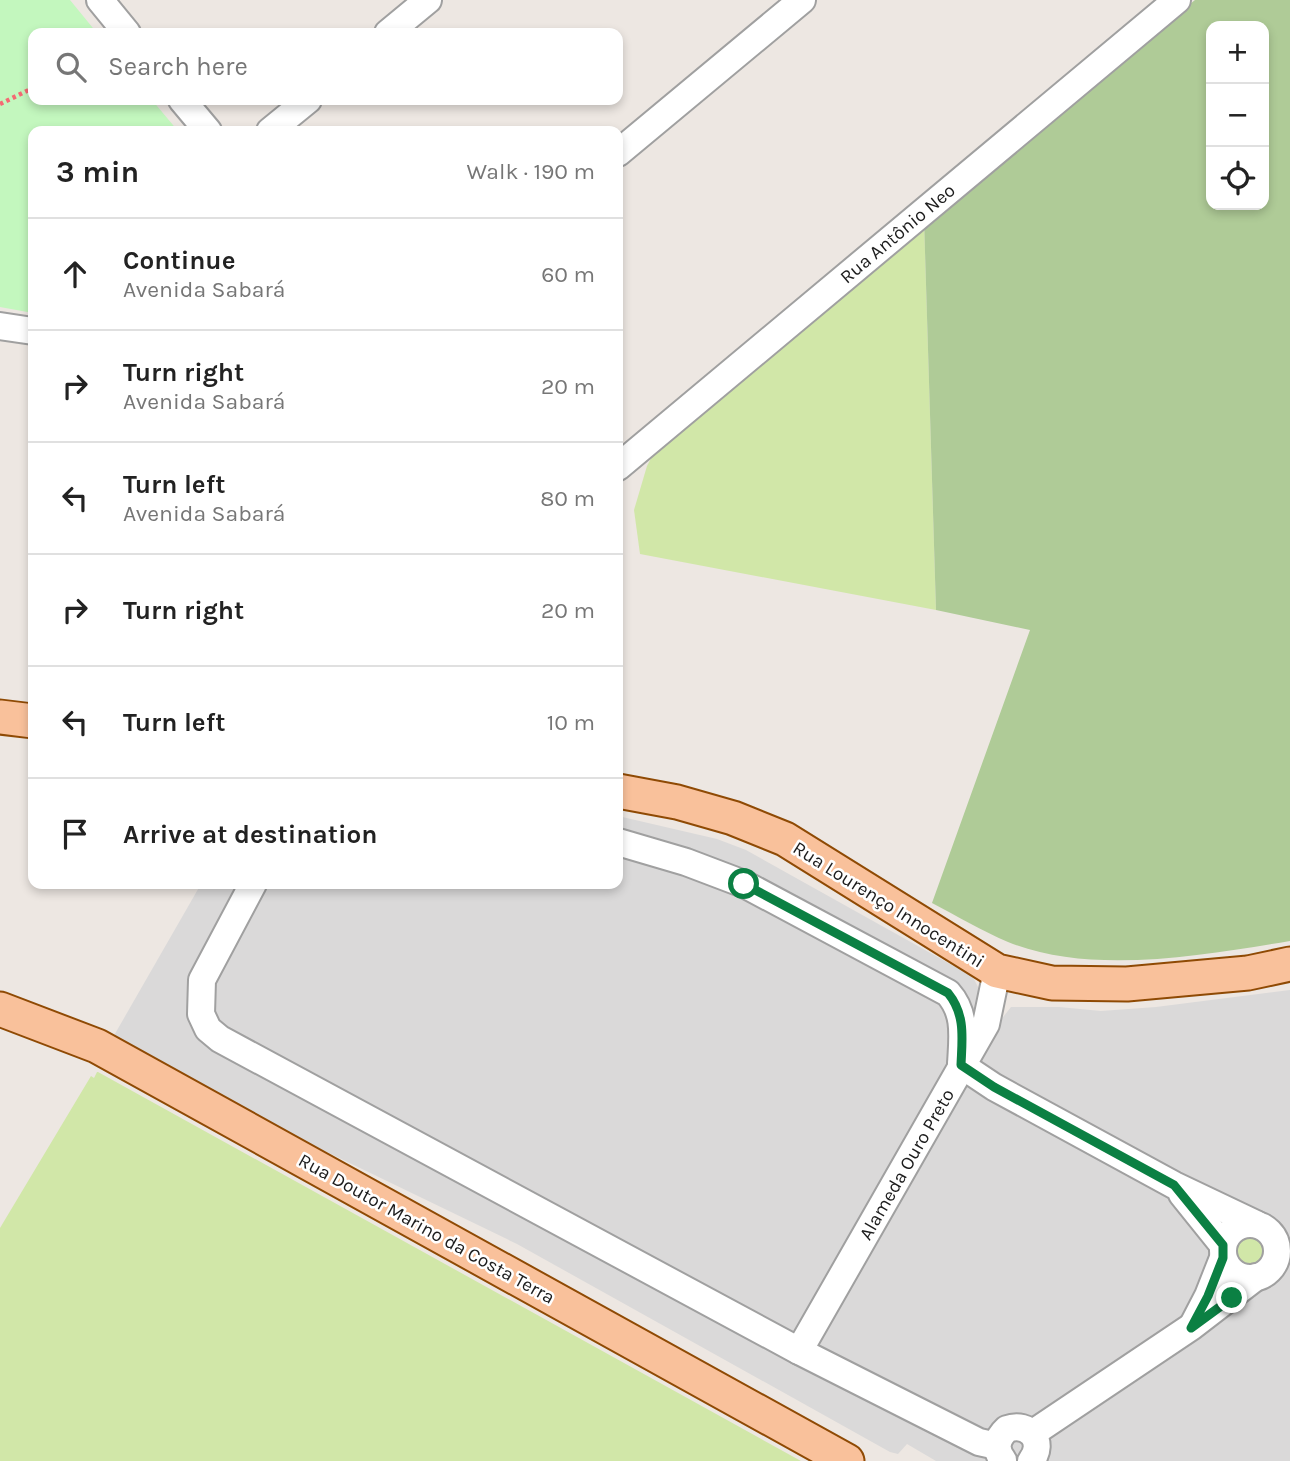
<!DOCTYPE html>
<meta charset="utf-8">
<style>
body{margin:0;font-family:Karla,sans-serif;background:#f2f2f2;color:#222}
.controls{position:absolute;right:21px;top:21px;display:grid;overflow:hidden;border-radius:14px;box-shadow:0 4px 10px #0003}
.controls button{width:63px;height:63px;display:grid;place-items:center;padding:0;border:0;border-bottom:2px solid #e0e0e0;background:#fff;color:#222;font:35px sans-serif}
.stop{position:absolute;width:21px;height:21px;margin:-16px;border:5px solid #0b8043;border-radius:50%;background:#fff}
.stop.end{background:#0b8043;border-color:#fff;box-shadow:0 2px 7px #0008}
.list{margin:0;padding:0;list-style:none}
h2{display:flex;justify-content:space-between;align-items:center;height:91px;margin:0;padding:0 28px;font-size:30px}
h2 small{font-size:23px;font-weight:400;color:#767676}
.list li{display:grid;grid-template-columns:46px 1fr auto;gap:21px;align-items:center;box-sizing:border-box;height:112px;padding:0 28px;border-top:2px solid #e0e0e0}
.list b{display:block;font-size:26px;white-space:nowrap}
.list p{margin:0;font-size:23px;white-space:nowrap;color:#767676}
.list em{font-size:23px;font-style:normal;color:#767676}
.icon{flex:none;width:38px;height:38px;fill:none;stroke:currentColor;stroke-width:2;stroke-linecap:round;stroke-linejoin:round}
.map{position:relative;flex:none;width:1290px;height:1461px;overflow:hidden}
.search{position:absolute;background:#fff;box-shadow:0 4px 10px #0003;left:28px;top:28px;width:595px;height:77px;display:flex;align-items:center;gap:18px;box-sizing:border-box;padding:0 24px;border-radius:14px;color:#767676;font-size:26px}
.panel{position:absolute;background:#fff;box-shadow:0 4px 10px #0003;left:28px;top:126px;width:595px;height:763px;border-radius:14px}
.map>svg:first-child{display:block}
</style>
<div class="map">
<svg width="1290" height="1461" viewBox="0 0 1290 1461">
<rect width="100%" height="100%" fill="#ede7e2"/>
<path fill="#dad9d9" d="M618,816L717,839L746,850L968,974L974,979L979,989L978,1022L996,1026L1011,1007H1059L1101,1011L1156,1007L1290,990V1461H936L907,1444L898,1454L890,1452L517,1244L116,1050L112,1039L201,884H618Z"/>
<g fill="#d1e7a8">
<path d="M924,219L936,610L640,554L634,510L647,466L661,439Z"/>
<path d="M97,1072H98L801,1461H0V1228L91,1076L94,1078Z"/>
<circle cx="1250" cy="1251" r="19"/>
</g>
<path fill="#afcb97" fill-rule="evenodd" d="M1195,0H1290V941C1205,955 1090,976 1008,942C982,931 957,916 932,903L1030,630L936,610L924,219ZM1211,26H1264V205H1211Z"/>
<path fill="#c3f7be" d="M0,0H70L97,33H33V100H152L178,131H33V313L0,307Z"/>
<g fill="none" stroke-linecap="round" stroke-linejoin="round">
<g stroke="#a0a0a0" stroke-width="30">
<g id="minor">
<path d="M100,0L127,33"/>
<path d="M388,33L428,0"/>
<path d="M182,100L208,131"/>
<path d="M270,131L308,100"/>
<path d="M618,153L802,0"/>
<path d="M0,326L33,331"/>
<path d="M618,467L1177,0"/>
<path d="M618,842L686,862L744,884L948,993C967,1014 962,1039 961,1065"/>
<path d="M253,884L202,980L201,1014L208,1029L220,1039L799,1351L979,1442L997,1446"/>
<path d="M961,1065L994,1087L1174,1185L1256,1224"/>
<path d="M1182,1194L1223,1245"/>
<circle cx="1250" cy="1251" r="27"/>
<path d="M1194,1323L1208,1296L1223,1258"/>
<path d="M799,1351L986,1024L997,971"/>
<path d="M1033,1433L1191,1327L1256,1277"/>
<path d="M1003,1460C994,1449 997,1438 1007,1429C1029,1421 1046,1442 1031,1461"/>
</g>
</g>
<g stroke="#8f4a04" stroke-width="37">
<g id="major">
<path d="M0,717L33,721"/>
<path d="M618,791L677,802L733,818L785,839L997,971L1052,983L1127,984L1248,973L1290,964"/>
<path d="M0,1009L97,1046L847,1461"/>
</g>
</g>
<path stroke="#f56a73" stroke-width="4.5" stroke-dasharray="3.5 3.5" stroke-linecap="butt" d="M0,104L33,88"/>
<use href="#minor" stroke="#fff" stroke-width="26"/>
<use href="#major" stroke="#f9c19b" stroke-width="33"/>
</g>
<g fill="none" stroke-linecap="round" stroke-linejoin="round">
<path stroke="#0b8043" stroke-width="9" d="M744,884L948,993C966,1015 962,1039 961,1065L994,1087L1174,1185L1223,1245V1258L1208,1296L1191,1328L1232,1298"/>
</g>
<g text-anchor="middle" stroke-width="5" stroke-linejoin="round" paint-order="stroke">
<g font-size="19" fill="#1c1c1c" stroke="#fff">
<text transform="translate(897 233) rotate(-40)" y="7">Rua Antônio Neo</text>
<text transform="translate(889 904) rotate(32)" y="7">Rua Lourenço Innocentini</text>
<text transform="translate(906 1164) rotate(-60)" y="7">Alameda Ouro Preto</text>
<text transform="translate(427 1228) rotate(29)" y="7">Rua Doutor Marino da Costa Terra</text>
</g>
</g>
</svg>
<div class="controls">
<button>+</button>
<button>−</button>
<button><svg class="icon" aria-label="locate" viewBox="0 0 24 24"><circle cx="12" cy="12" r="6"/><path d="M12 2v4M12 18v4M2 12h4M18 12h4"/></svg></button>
</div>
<div class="stop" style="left:744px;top:884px"></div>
<div class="stop end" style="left:1232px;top:1298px"></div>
<div class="search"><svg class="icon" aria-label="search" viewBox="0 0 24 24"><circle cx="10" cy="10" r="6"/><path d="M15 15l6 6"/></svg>Search here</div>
<section class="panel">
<h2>3 min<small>Walk · 190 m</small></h2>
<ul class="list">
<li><svg class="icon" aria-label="ahead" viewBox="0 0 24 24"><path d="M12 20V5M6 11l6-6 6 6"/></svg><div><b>Continue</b><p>Avenida Sabará</p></div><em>60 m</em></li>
<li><svg class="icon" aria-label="right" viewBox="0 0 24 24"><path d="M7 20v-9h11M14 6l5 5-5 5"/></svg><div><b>Turn right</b><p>Avenida Sabará</p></div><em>20 m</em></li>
<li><svg class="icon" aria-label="left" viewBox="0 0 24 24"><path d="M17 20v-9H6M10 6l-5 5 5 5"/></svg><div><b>Turn left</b><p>Avenida Sabará</p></div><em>80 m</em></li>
<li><svg class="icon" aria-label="right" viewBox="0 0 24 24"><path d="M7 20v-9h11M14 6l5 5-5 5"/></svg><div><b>Turn right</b></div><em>20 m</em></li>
<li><svg class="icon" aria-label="left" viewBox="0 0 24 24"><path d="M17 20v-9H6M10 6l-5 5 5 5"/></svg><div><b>Turn left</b></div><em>10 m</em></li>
<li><svg class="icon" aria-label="arrive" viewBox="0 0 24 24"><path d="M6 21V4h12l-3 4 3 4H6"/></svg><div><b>Arrive at destination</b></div></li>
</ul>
</section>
</div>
